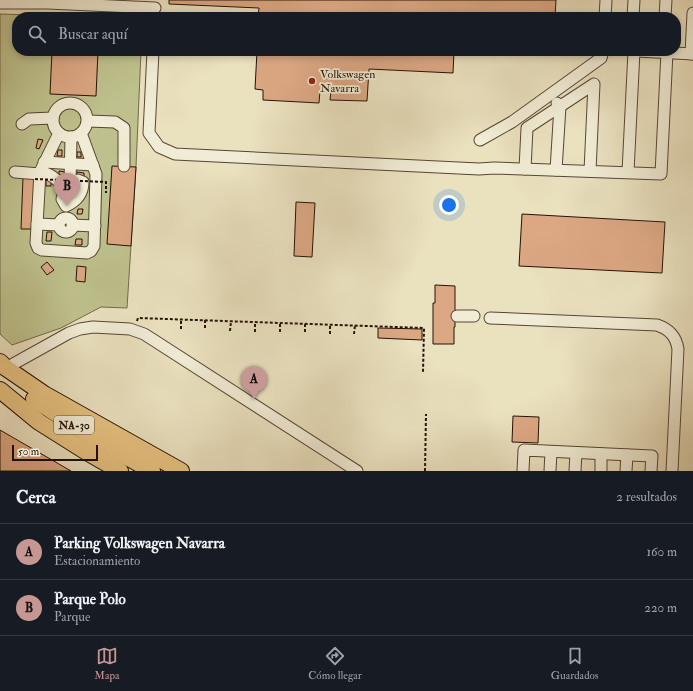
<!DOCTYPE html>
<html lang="es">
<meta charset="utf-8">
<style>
body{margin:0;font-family:"IM FELL Double Pica",serif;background:#242831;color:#f1f3f6}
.scale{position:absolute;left:12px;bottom:10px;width:86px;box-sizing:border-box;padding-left:4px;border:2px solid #251207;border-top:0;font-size:11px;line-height:14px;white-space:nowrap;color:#251207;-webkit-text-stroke:3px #f1ecd5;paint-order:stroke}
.you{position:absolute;left:449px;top:205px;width:14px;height:14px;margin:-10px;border:3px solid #fff;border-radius:50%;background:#1a73e8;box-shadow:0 0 0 6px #1a73e833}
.badge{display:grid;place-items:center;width:26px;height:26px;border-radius:50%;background:#c59692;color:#111;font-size:13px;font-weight:700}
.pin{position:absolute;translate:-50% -33px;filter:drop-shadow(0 1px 2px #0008)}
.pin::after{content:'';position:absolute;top:21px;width:14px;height:12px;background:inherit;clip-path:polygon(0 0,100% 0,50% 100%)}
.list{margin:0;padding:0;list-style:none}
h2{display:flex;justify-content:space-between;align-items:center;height:52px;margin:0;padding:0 16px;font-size:17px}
h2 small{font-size:13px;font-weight:400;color:#9ea1a6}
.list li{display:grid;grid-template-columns:26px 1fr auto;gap:12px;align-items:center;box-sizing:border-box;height:56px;padding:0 16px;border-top:1px solid #363941}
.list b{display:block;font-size:15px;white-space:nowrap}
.list p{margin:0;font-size:13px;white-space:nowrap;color:#9ea1a6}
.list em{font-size:13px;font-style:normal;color:#9ea1a6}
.icon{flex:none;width:22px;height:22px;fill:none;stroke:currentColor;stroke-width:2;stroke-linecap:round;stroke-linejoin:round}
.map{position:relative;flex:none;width:693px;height:471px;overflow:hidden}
.search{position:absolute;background:#171b24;box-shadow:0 2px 6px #0003;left:12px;right:12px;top:12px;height:44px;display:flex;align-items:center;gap:10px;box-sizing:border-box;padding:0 14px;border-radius:16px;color:#9ea1a6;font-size:15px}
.sheet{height:164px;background:#171b24}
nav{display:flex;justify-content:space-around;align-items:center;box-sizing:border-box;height:56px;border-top:1px solid #363941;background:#171b24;font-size:11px;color:#9ea1a6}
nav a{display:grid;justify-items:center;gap:2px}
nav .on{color:#c59692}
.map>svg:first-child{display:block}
</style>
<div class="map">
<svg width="693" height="471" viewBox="0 0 693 471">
<rect width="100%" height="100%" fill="#eae1bf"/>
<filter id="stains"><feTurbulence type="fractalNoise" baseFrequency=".005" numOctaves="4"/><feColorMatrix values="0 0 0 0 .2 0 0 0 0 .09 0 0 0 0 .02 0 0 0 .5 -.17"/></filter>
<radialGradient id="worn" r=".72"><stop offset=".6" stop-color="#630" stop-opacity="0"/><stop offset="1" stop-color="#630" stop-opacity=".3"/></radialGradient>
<path fill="#bec18d" stroke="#726a4a" d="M0,14L88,17H17V51H141L136,167L127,308L101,307L61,328L12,345L0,334Z"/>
<g fill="#dca884" stroke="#251207">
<path d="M169,0H556L555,17H456L386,14V17H258L259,8L169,4Z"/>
<path d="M52,51H98L96,96L50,94Z"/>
<path d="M257,51H454L453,73L369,69L367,101L330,100L331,91H320L319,103L263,100V90L255,89Z"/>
<path d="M38,139L43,140L39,149L36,148Z"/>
<path d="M58,150H62V156H57Z"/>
<rect x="77" y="152" width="4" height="5"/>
<path d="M112,166L136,167L131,246L107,244Z"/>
<path d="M59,171L66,172V176L59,175Z"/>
<path d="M77,172L84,173V177L77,176Z"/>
<path d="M23,177H35L32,229H21Z"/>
<rect x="46" y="180" width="5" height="6"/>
<path d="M296,202L315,203L312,257L294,256Z"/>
<path d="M78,209H83L82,214H77Z"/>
<path d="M522,214L665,222L662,273L519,266Z"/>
<path d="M47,232H52L51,241H46Z"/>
<path d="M76,239H82V245H75Z"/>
<path d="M47,262L54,270L47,275L41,267Z"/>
<path d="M77,266L86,267L85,282L76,281Z"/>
<path d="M435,285L455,286V327H454V344H433V303H435Z"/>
<path d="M378,328L422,329V340L378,338Z"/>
<path d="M513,416L539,417L538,443L512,442Z"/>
<path d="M0,430L71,471H0Z"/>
</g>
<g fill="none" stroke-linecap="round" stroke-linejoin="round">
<g stroke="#564635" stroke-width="13">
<g id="minor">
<path d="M0,3H48L155,8"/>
<path d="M605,17L606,0"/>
<path d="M633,17L634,0"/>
<path d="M665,17L666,0"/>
<path d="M153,51L149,133L159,147L175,154L479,169L494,168L661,174L667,52"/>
<path d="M637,51L693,54"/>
<path d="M691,54L693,13"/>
<circle cx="70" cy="120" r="17"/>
<path d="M88,121L115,122L124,128V166"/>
<path d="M22,124L29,119L53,118"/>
<path d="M59,133L40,172L36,243L38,248L42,250L87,253L91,251L94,246L96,174L81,133"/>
<path d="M480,140L512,122L601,58L603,51"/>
<path d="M44,162L93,165"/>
<path d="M525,169L527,128L594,84L590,171"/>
<path d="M556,170L560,106L557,103"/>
<path d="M15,172L40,174"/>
<path d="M40,172C51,173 57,180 65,188"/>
<path d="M628,172L634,51"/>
<path d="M78,180L83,182C83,194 77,201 66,206L62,199C65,188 68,184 78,180Z"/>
<path d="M70,183L71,137"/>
<circle cx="66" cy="225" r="7"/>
<path d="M37,224L59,225"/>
<path d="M72,225L95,226"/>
<path d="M457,316H474"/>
<path d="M490,318L657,325C669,329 676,336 678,349L672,471"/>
<path d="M6,368L69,333L80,329L93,327L130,329L144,334L155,341L357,471"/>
<path d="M523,471L524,450L652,456L651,471"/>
<path d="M550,471L551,452"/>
<path d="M575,471L576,453"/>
<path d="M601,471V454"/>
<path d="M626,471L627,455"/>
</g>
</g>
<g stroke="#251207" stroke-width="18">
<g id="highway">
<path d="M0,362L6,368L44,394L181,471"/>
<path d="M0,390L39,422L85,451L120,471"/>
<path d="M34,399L95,439L152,471"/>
</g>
</g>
<g stroke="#251207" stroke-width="2" stroke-dasharray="3 2" stroke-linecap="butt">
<path d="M205,320V330"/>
<path d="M137,321L138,318L424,328L423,372"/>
<path d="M305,324V333"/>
<path d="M181,329V320"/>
<path d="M230,331L231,321"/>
<path d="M255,332V322"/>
<path d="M280,332V323"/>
<path d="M330,334V325"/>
<path d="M354,334L355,325"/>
<path d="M425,471L426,414"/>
</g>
<use href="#minor" stroke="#f1ecd5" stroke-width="11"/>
<use href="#highway" stroke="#e5c080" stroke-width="16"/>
<path stroke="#251207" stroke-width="2" stroke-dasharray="3 2" stroke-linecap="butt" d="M35,179L106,182V193"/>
</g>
<circle fill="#8f2418" stroke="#f1ecd5" stroke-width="1.5" cx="312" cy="81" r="4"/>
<g text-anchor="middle" stroke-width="3.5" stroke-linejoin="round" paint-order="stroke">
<rect fill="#f1ecd5" stroke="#625345" stroke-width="1" x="54" y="416" width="40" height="18" rx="3"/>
<g font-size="11" font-weight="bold" fill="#251207">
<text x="74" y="429">NA-30</text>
</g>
<g font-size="12" fill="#251207" stroke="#f1ecd5" text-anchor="start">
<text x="320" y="78">Volkswagen<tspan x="320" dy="14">Navarra</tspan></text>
</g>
</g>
<rect width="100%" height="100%" filter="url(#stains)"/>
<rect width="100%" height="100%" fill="url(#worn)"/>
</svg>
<div class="scale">50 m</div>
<div class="you"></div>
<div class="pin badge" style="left:254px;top:399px">A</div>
<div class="pin badge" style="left:67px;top:206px">B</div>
<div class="search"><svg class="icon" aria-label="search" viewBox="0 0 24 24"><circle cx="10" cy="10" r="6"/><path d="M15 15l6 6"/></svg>Buscar aquí</div>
</div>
<section class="sheet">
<h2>Cerca<small>2 resultados</small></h2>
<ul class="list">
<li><span class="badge">A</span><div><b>Parking Volkswagen Navarra</b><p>Estacionamiento</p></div><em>160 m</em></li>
<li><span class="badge">B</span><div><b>Parque Polo</b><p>Parque</p></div><em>220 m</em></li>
</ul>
</section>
<nav>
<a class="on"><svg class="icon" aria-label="map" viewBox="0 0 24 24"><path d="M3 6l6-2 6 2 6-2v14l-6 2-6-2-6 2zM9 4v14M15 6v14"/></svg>Mapa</a>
<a><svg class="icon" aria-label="directions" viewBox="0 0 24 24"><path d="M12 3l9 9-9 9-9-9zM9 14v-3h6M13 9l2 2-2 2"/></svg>Cómo llegar</a>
<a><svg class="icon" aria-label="saved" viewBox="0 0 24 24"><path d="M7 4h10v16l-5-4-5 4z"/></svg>Guardados</a>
</nav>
